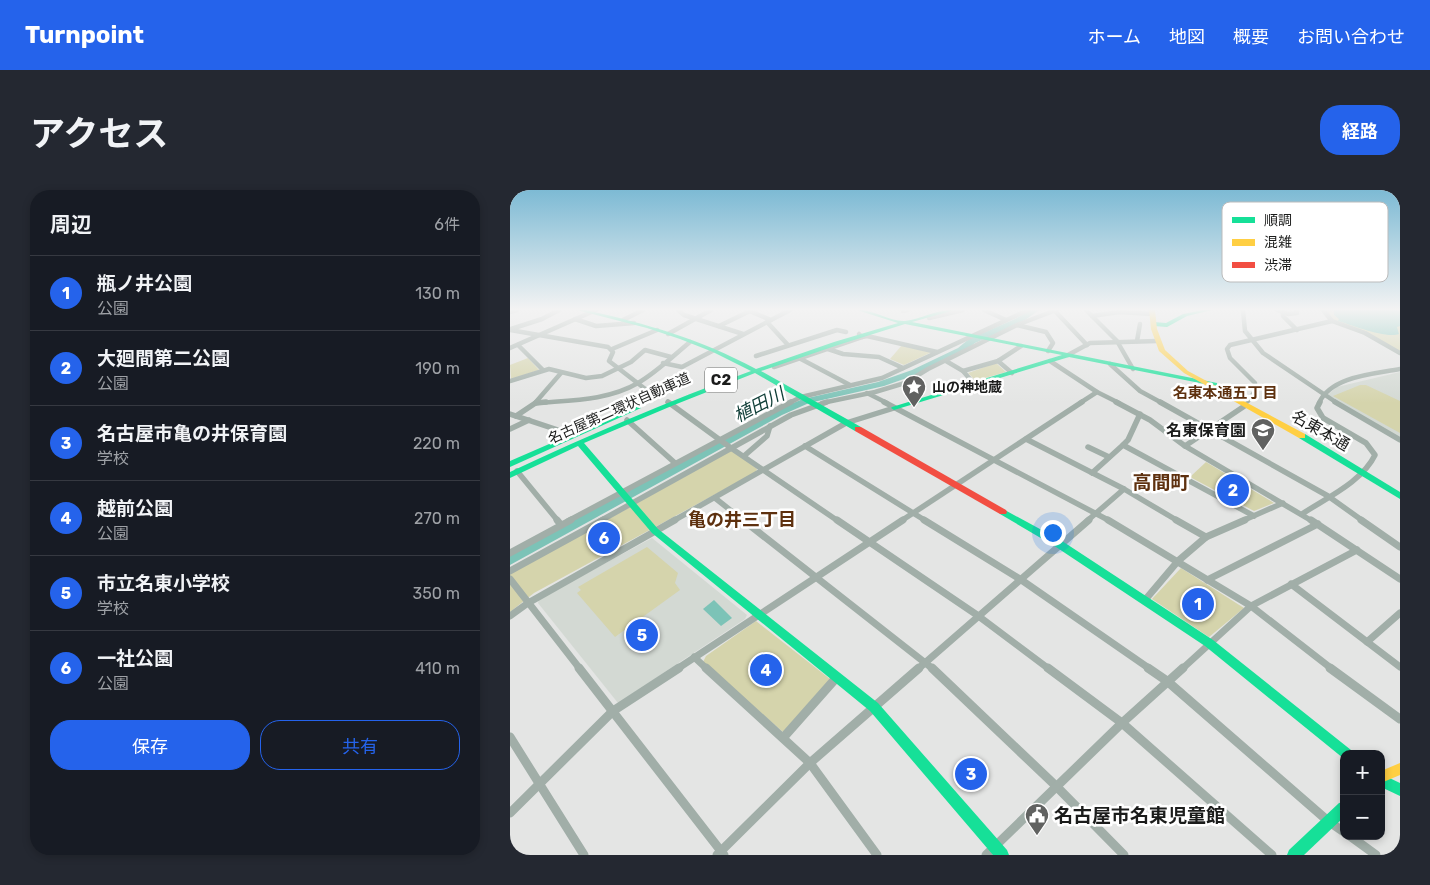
<!DOCTYPE html>
<html lang="ja">
<meta charset="utf-8">
<style>
body{margin:0;font-family:Rubik,"Noto Sans JP",sans-serif;background:#242831;color:#f1f3f6}
.controls{position:absolute;right:15px;bottom:15px;display:grid;overflow:hidden;border-radius:10px;box-shadow:0 2px 8px #0003}
.controls button{width:45px;height:45px;display:grid;place-items:center;padding:0;border:0;border-bottom:1px solid #363941;background:#171b24;color:#f1f3f6;font:25px sans-serif}
.you{position:absolute;left:542px;top:342px;width:18px;height:18px;margin:-12px;border:4px solid #fff;border-radius:50%;background:#1a73e8;box-shadow:0 0 0 8px #1a73e833}
.badge{display:grid;place-items:center;width:32px;height:32px;border-radius:50%;background:#2563eb;color:#fff;font-size:16px;font-weight:700}
.pin{position:absolute;translate:-50% -50%;border:2px solid #fff;box-shadow:0 1px 5px #0006}
.list{margin:0;padding:0;list-style:none}
h2{display:flex;justify-content:space-between;align-items:center;height:65px;margin:0;padding:0 20px;font-size:21px}
h2 small{font-size:16px;font-weight:400;color:#9ea1a6}
.list li{display:grid;grid-template-columns:32px 1fr auto;gap:15px;align-items:center;box-sizing:border-box;height:75px;padding:0 20px;border-top:1px solid #363941}
.list b{display:block;font-size:19px;white-space:nowrap}
.list p{margin:0;font-size:16px;white-space:nowrap;color:#9ea1a6}
.list em{font-size:16px;font-style:normal;color:#9ea1a6}
.actions{display:flex;gap:10px;padding:15px 20px}
.actions a{flex:1;padding:11px 0;border:1px solid #2563eb;border-radius:20px;text-align:center;font-size:18px;color:#2563eb}
.actions .main{background:#2563eb;color:#fff}
.map{position:relative;flex:none;width:890px;height:665px;overflow:hidden;border-radius:20px}
header{display:flex;align-items:center;gap:30px;box-sizing:border-box;height:70px;padding:0 25px;background:#2563eb;color:#fff}
header strong{font-size:24px}
nav{display:flex;gap:28px;margin-inline-start:auto;font-size:18px}
.intro{display:flex;align-items:center;justify-content:space-between;box-sizing:border-box;height:120px;padding:0 30px}
h1{margin:0;font-size:35px}
.button{padding:12px 22px;border-radius:20px;background:#2563eb;color:#fff;font-size:18px;font-weight:700}
main{display:flex;gap:30px;padding:0 30px}
aside{flex:1;background:#171b24;border-radius:20px;box-shadow:0 2px 8px #0003}
.map>svg:first-child{display:block}
</style>
<header>
<strong>Turnpoint</strong>
<nav><a>ホーム</a><a>地図</a><a>概要</a><a>お問い合わせ</a></nav>
</header>
<div class="intro"><h1>アクセス</h1><a class="button">経路</a></div>
<main>
<aside>
<h2>周辺<small>6件</small></h2>
<ul class="list">
<li><span class="badge">1</span><div><b>瓶ノ井公園</b><p>公園</p></div><em>130 m</em></li>
<li><span class="badge">2</span><div><b>大廻間第二公園</b><p>公園</p></div><em>190 m</em></li>
<li><span class="badge">3</span><div><b>名古屋市亀の井保育園</b><p>学校</p></div><em>220 m</em></li>
<li><span class="badge">4</span><div><b>越前公園</b><p>公園</p></div><em>270 m</em></li>
<li><span class="badge">5</span><div><b>市立名東小学校</b><p>学校</p></div><em>350 m</em></li>
<li><span class="badge">6</span><div><b>一社公園</b><p>公園</p></div><em>410 m</em></li>
</ul>
<div class="actions"><a class="main">保存</a><a>共有</a></div>
</aside>
<div class="map">
<svg width="890" height="665" viewBox="0 0 890 665">
<rect width="100%" height="100%" fill="#e4e5e4"/>
<g fill="#d3d9d3">
<path d="M890,182V248L816,206L827,197Z"/>
<path d="M142,348L237,425L235,429L108,513L28,413L29,409Z"/>
</g>
<g fill="#d5d4ac">
<path d="M815,120H890V161L821,130Z"/>
<path d="M392,155L422,162L394,175L380,169Z"/>
<path d="M18,168L29,180L1,189L0,175Z"/>
<path d="M486,173L496,182L468,190H465L458,183Z"/>
<path d="M850,195H856L890,211V243L823,206Z"/>
<path d="M222,260L247,279L246,282L24,403L0,422V384Z"/>
<path d="M696,272L764,313L744,321L680,287Z"/>
<path d="M137,357L168,383L165,393L170,400L105,447L67,403L71,400L68,397Z"/>
<path d="M671,378L734,418L699,447L642,409Z"/>
<path d="M246,431L320,489L273,542L193,472L196,466Z"/>
</g>
<g fill="#7cc3b7">
<path d="M824,120H887L890,122V136L887,137L889,144C876,149 842,135 828,131L829,129L824,125Z"/>
<path d="M204,410L222,428L211,436L193,419Z"/>
</g>
<g fill="none" stroke-linecap="round" stroke-linejoin="round">
<path fill="#7cc3b7" fill-rule="evenodd" d="M520,120H529L511,133L465,153L454,162L408,184L374,196L299,213L272,225L0,375V364L264,221L293,209L368,192L402,180L448,158L459,149L505,129Z"/>
<g stroke="#a1aea8" stroke-width="4.5">
<path d="M168,120L174,125L233,144"/>
<path d="M237,120L261,130"/>
<path d="M474,120L496,130"/>
<path d="M544,120L577,155"/>
<path d="M576,120L607,151L623,179"/>
<path d="M733,120L735,141L753,163L827,213"/>
<path d="M767,120L778,124L787,123L786,120"/>
<path d="M813,120L822,131L855,143L890,163"/>
<path d="M393,121L398,120"/>
<path d="M0,122L7,120"/>
<path d="M773,123V126L787,140"/>
<path d="M582,126L609,122L643,124"/>
<path d="M419,128L453,120"/>
<path d="M65,129L86,136L124,133"/>
<path d="M113,130L133,120"/>
<path d="M257,132L278,155"/>
<path d="M507,135L536,142L543,153L538,161"/>
<path d="M209,136L240,121"/>
<path d="M1,139L32,129L49,120"/>
<path d="M0,140L98,157L103,162L99,171L143,205"/>
<path d="M158,144L201,120"/>
<path d="M349,144L352,147L357,146L427,162"/>
<path d="M627,151L630,134"/>
<path d="M8,155L33,180"/>
<path d="M0,158L86,120"/>
<path d="M102,159L147,140"/>
<path d="M318,159L333,164L369,167L393,178"/>
<path d="M558,165L580,153L647,151"/>
<path d="M246,166L327,140L336,142"/>
<path d="M289,168L340,195"/>
<path d="M436,171L453,181L465,195"/>
<path d="M488,171L502,183"/>
<path d="M540,171L587,202L609,213"/>
<path d="M153,173L172,177L280,120"/>
<path d="M600,174L630,201L652,213"/>
<path d="M264,177L352,147"/>
<path d="M453,181L488,171L511,156"/>
<path d="M0,191L39,179L76,188L92,186L121,172L135,160L161,167"/>
<path d="M357,203L377,213"/>
<path d="M738,211L745,201V193L720,168L717,159L720,155L822,131"/>
<path d="M158,212L160,213"/>
<path d="M25,213L51,183"/>
<path d="M26,213C60,210 97,211 128,193C147,182 163,166 180,152"/>
<path d="M279,213L291,207L372,188L518,120"/>
<path d="M312,213L365,202L395,193L418,179L507,135L546,120"/>
<path d="M570,213L587,202"/>
<path d="M809,213C821,186 864,184 890,179"/>
</g>
<g stroke="#a1aea8" stroke-width="5.5">
<path d="M158,212L221,258L328,331"/>
<path d="M374,212L600,331"/>
<path d="M606,212L640,230L675,256L802,331"/>
<path d="M650,212L818,306L853,331"/>
<path d="M825,212L890,250"/>
<path d="M26,213L36,212"/>
<path d="M0,224L54,242"/>
<path d="M6,226L27,212"/>
<path d="M117,230L165,273"/>
<path d="M0,239L19,230"/>
<path d="M516,249L614,299L668,331"/>
<path d="M613,255L618,250L630,224"/>
<path d="M295,256L416,331"/>
<path d="M675,256L736,215"/>
<path d="M578,257L599,267"/>
<path d="M234,266L257,246L260,236"/>
<path d="M7,281L48,331"/>
<path d="M582,283L613,255L744,326"/>
<path d="M205,308L234,331"/>
<path d="M792,324C816,308 852,292 865,265L856,253L813,228L807,218L810,212"/>
<path d="M58,331L281,212"/>
<path d="M90,331L281,225L317,212"/>
<path d="M163,331L336,233L384,218"/>
<path d="M391,331L572,212"/>
<path d="M577,331L614,299"/>
<path d="M732,331L773,313"/>
</g>
<g stroke="#a1aea8" stroke-width="7">
<path d="M47,330L51,335"/>
<path d="M233,330L423,479"/>
<path d="M327,330L467,425L539,479"/>
<path d="M414,330L510,389L640,479"/>
<path d="M598,330L741,416L822,479"/>
<path d="M666,330L696,347"/>
<path d="M801,330L890,389"/>
<path d="M851,330L890,357"/>
<path d="M0,363L61,330"/>
<path d="M0,381L93,330"/>
<path d="M0,389L70,479"/>
<path d="M697,390L808,334"/>
<path d="M781,394L890,477"/>
<path d="M635,410L668,371L696,347L735,330"/>
<path d="M0,426L18,413L165,330"/>
<path d="M857,452L890,423"/>
<path d="M184,467L197,479"/>
<path d="M167,479L393,330"/>
<path d="M408,479L579,330"/>
<path d="M672,479L741,416L847,360"/>
</g>
<g stroke="#a1aea8" stroke-width="9">
<path d="M69,478L214,665"/>
<path d="M196,478L300,573L367,665"/>
<path d="M422,478L546,596L614,665"/>
<path d="M538,478L612,533L762,665"/>
<path d="M638,478L657,491L818,631L834,642"/>
<path d="M820,478L890,529"/>
<path d="M0,547L74,665"/>
<path d="M273,548L327,487"/>
<path d="M0,623L103,521L169,478"/>
<path d="M840,646L866,665"/>
<path d="M207,665L300,573L409,478"/>
<path d="M476,665L612,533L673,478"/>
</g>
<g fill="#16e098" fill-rule="evenodd">
<path d="M67,120H76C137,134 190,149 246,179L324,152L388,133L350,121L349,120C365,120 380,132 395,131C411,129 425,120 442,120L441,121L402,132L707,193V195L705,196L559,167L384,220L381,218L382,217L552,165L395,134L328,155L251,181L351,237V241H345L245,183L164,215L74,253L148,339L368,513L497,660L499,665H483L360,521L142,343L68,256L0,288V282C79,245 158,211 241,181L203,162L170,149L137,138Z"/>
<path d="M693,120H702L677,126L657,137L644,136L641,134L644,132L656,133L673,124Z"/>
<path d="M129,215L131,216V218L0,277V271Z"/>
<path d="M789,244H795L890,302V309L789,248Z"/>
<path d="M493,319L552,351L703,450L841,560L843,564H834V569L833,568L695,456L546,357L490,324L489,322L490,320Z"/>
<path d="M871,584L890,593V606L871,597Z"/>
<path d="M834,612V627L794,665H777L779,660L829,613Z"/>
</g>
<g fill="#ffcf43" fill-rule="evenodd">
<path d="M639,120H645L647,139L655,160L678,181L795,244V248H789L674,183L649,161L641,139Z"/>
<path d="M890,573V585L871,593V581Z"/>
</g>
<path fill="#f24e42" fill-rule="evenodd" d="M345,237H351L496,320L497,322L496,324H490L345,241Z"/>
</g>
<linearGradient id="sky" x2="0" y2="1"><stop stop-color="#7dbad4"/><stop offset="0.56" stop-color="#f3f3f3"/><stop offset="1" stop-color="#f3f3f3" stop-opacity="0"/></linearGradient>
<rect width="890" height="213" fill="url(#sky)"/>
<defs>
<g id="sight-pin" transform="scale(1.25)"><path d="M0 17L-7.5 6A9.5 9.5 0 1 1 7.5 6Z" fill="#616261" stroke="#fff"/><path d="M0-6L1.8-2.2L6-1.7L2.9 1.2L3.7 5.4L0 3.3L-3.7 5.4L-2.9 1.2L-6-1.7L-1.8-2.2Z" fill="#fff"/></g>
<g id="school-pin" transform="scale(1.25)"><path d="M0 17L-7.5 6A9.5 9.5 0 1 1 7.5 6Z" fill="#616261" stroke="#fff"/><path d="M0-5L7-2L0 1L-7-2ZM-4 1L0 2.5L4 1V4Q0 6-4 4Z" fill="#fff"/></g>
<g id="civic-pin" transform="scale(1.25)"><path d="M0 17L-7.5 6A9.5 9.5 0 1 1 7.5 6Z" fill="#616261" stroke="#fff"/><path d="M-.6-6.5H3V-4.5H.6V-3L4-1V1h2V6H-6V1h2V-1L-.6-3ZM-1.2 2.5V6h2.4V2.5Z" fill="#fff"/></g>
</defs>
<g fill-rule="evenodd">
<use href="#sight-pin" x="404" y="197"/>
<use href="#school-pin" x="753" y="240"/>
<use href="#civic-pin" x="527" y="625"/>
</g>
<g text-anchor="middle" stroke-width="5" stroke-linejoin="round" paint-order="stroke">
<g font-size="14" font-weight="bold" fill="#1b1c1b" stroke="#fff" text-anchor="start">
<text x="422" y="202">山の神地蔵</text>
</g>
<g font-size="14" fill="#1b1c1b" stroke="#fff">
<text transform="translate(109 218) rotate(-24)" y="5">名古屋第二環状自動車道</text>
</g>
<rect fill="#fff" stroke="#5f605f" stroke-width="1" x="195" y="177.5" width="32" height="25" rx="4"/>
<g font-size="15" font-weight="bold" fill="#1b1c1b">
<text x="211" y="195">C2</text>
</g>
<g font-size="15" font-weight="bold" fill="#5e310f" stroke="#fff">
<text x="715" y="208">名東本通五丁目</text>
</g>
<g font-size="16" font-weight="bold" fill="#1b1c1b" stroke="#fff" text-anchor="end">
<text x="736" y="246">名東保育園</text>
</g>
<g font-size="16" fill="#1b1c1b" stroke="#fff">
<text transform="translate(811 240) rotate(30)" y="6">名東本通</text>
</g>
<g font-size="18" font-style="italic" fill="#0e3d36" stroke="#fff">
<text transform="translate(249 215) rotate(-27)" y="6">植田川</text>
</g>
<g font-size="18" font-weight="bold" fill="#5e310f" stroke="#fff">
<text x="232" y="336">亀の井三丁目</text>
</g>
<g font-size="19" font-weight="bold" fill="#5e310f" stroke="#fff">
<text x="651" y="299">高間町</text>
</g>
<g font-size="19" font-weight="bold" fill="#1b1c1b" stroke="#fff" text-anchor="start">
<text x="544" y="632">名古屋市名東児童館</text>
</g>
</g>
<rect x="712" y="12" width="166" height="80" rx="8" fill="#fff" stroke="#bbb" stroke-width="1"/>
<rect x="722" y="27" width="23" height="6" fill="#16e098"/>
<rect x="722" y="49" width="23" height="7" fill="#ffcf43"/>
<rect x="722" y="72" width="23" height="6" fill="#f24e42"/>
<g font-size="14" fill="#1b1c1b">
<text x="754" y="35">順調</text>
<text x="754" y="57">混雑</text>
<text x="754" y="80">渋滞</text>
</g>
</svg>
<div class="controls">
<button>+</button>
<button>−</button>
</div>
<div class="you"></div>
<div class="pin badge" style="left:688px;top:414px">1</div>
<div class="pin badge" style="left:723px;top:300px">2</div>
<div class="pin badge" style="left:461px;top:584px">3</div>
<div class="pin badge" style="left:256px;top:480px">4</div>
<div class="pin badge" style="left:132px;top:445px">5</div>
<div class="pin badge" style="left:94px;top:348px">6</div>
</div>
</main>
